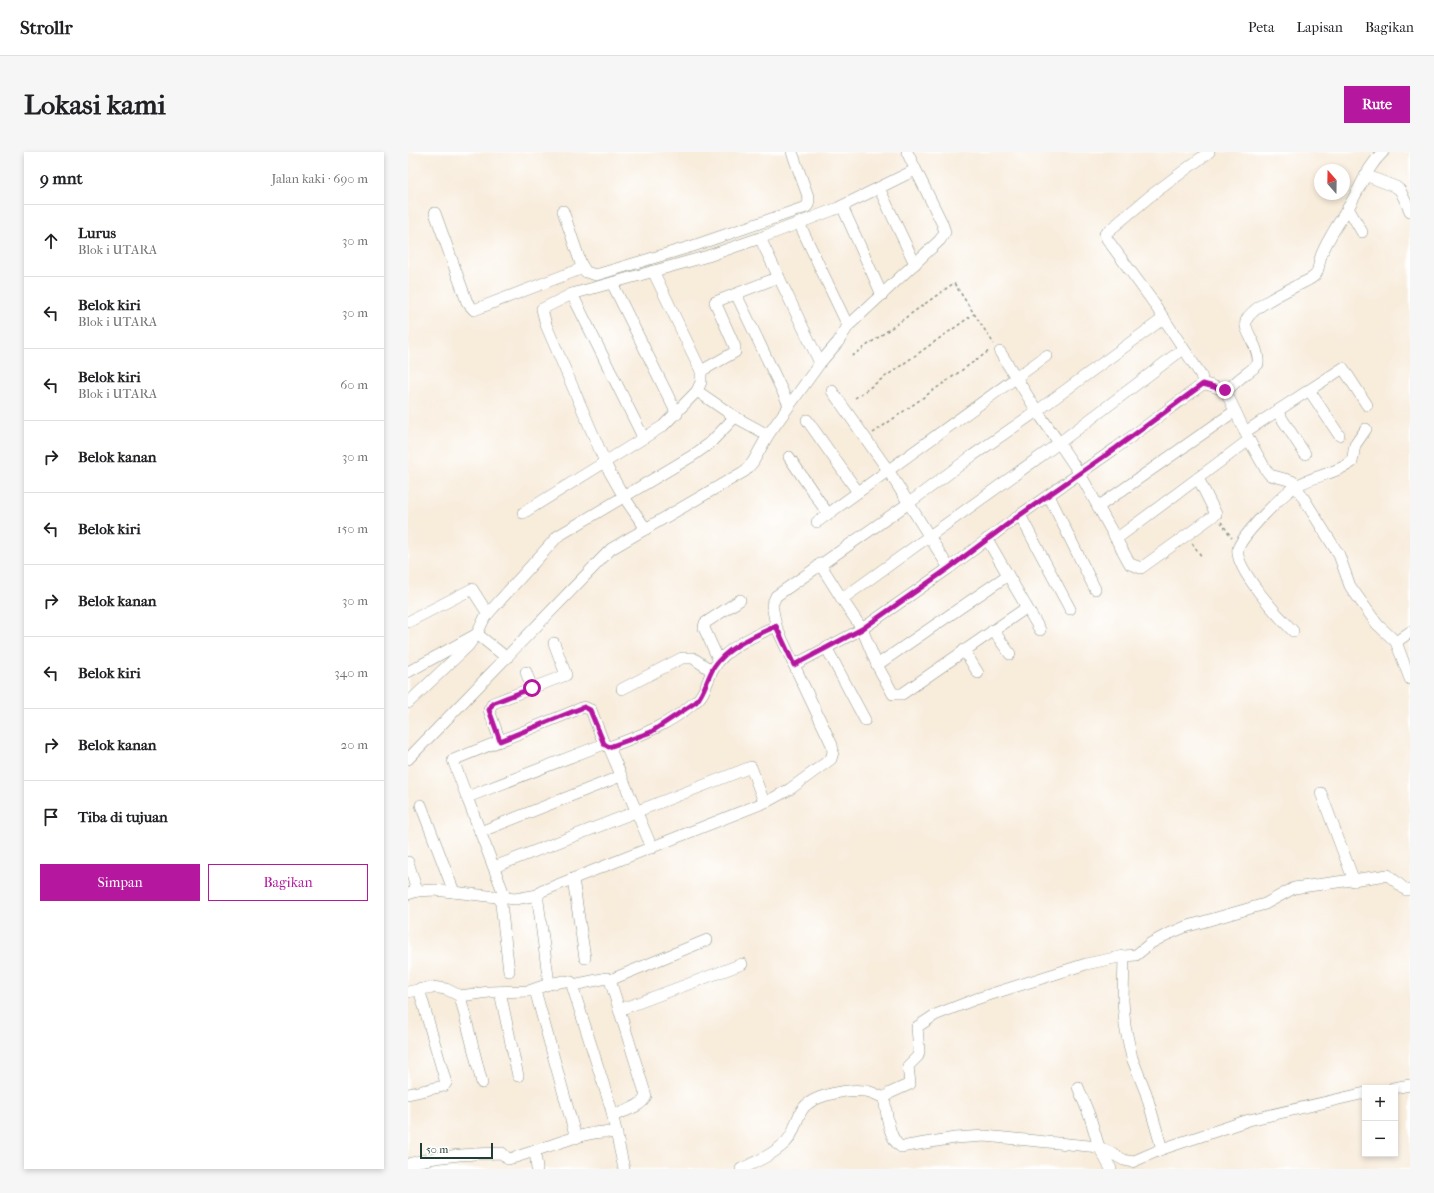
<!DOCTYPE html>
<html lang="id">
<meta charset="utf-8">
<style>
body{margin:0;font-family:"IM FELL French Canon",serif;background:#f6f6f6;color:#202124}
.controls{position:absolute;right:12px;bottom:12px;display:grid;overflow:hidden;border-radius:0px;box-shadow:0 2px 6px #0003}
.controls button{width:36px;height:36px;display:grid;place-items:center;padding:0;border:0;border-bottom:1px solid #e0e0e0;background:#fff;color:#202124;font:20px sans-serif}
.compass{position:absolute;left:906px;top:12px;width:36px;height:36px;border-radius:50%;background:#fff;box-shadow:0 2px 6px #0003;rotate:340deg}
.scale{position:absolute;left:12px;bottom:10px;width:73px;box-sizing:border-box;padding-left:4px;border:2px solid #1f3d34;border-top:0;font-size:11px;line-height:14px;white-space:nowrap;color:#1f3d34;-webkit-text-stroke:3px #fff;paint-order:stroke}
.stop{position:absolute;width:12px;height:12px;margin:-9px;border:3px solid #b5179e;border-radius:50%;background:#fff}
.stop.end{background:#b5179e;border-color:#fff;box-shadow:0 1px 4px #0008}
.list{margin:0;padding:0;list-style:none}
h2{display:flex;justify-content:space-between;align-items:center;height:52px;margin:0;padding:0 16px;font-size:17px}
h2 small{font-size:13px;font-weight:400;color:#757577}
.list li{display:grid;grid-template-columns:26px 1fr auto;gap:12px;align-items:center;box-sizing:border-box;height:72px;padding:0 16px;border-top:1px solid #e0e0e0}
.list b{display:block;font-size:15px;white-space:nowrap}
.list p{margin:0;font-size:13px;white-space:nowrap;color:#757577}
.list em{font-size:13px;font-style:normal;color:#757577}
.actions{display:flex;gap:8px;padding:12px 16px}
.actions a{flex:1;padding:9px 0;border:1px solid #b5179e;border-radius:0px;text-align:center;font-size:14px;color:#b5179e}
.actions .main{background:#b5179e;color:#fff}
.icon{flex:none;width:22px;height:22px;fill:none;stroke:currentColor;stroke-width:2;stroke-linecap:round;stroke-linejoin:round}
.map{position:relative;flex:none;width:1002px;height:1017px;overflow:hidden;border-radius:0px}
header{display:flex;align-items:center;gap:24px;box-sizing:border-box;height:56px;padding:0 20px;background:#fff;border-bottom:1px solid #e0e0e0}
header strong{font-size:19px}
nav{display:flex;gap:22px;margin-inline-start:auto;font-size:14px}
.intro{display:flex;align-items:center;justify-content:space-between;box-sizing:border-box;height:96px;padding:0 24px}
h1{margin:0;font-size:28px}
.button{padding:10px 18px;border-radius:0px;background:#b5179e;color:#fff;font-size:14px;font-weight:700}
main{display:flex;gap:24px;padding:0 24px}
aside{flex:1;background:#fff;border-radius:0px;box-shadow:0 2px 6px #0003}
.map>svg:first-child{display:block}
</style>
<header>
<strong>Strollr</strong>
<nav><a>Peta</a><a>Lapisan</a><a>Bagikan</a></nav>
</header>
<div class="intro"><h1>Lokasi kami</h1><a class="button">Rute</a></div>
<main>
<aside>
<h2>9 mnt<small>Jalan kaki · 690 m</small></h2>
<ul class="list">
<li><svg class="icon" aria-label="ahead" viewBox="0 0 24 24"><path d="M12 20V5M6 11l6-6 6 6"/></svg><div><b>Lurus</b><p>Blok i UTARA</p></div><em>30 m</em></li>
<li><svg class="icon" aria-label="left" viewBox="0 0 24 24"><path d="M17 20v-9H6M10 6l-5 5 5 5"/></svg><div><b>Belok kiri</b><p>Blok i UTARA</p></div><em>30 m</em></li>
<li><svg class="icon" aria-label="left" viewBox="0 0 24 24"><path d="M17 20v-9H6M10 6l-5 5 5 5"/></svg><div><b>Belok kiri</b><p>Blok i UTARA</p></div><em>60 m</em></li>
<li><svg class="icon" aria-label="right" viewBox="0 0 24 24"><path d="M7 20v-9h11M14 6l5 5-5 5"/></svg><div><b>Belok kanan</b></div><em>30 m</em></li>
<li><svg class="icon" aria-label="left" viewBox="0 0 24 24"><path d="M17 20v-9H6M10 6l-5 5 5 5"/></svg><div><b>Belok kiri</b></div><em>150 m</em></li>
<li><svg class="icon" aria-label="right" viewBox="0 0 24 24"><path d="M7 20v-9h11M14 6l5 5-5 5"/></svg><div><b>Belok kanan</b></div><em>30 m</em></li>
<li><svg class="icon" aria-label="left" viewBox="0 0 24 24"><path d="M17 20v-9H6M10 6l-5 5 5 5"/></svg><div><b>Belok kiri</b></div><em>340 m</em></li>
<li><svg class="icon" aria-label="right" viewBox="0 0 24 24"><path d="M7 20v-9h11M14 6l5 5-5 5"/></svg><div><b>Belok kanan</b></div><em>20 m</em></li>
<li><svg class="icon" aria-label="arrive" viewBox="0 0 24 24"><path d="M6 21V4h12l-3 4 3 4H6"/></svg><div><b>Tiba di tujuan</b></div></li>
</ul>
<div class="actions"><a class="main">Simpan</a><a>Bagikan</a></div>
</aside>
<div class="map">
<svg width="1002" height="1017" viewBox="0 0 1002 1017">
<rect width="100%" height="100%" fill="#fff"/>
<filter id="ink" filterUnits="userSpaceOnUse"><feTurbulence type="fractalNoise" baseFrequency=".025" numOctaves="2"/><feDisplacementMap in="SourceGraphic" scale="8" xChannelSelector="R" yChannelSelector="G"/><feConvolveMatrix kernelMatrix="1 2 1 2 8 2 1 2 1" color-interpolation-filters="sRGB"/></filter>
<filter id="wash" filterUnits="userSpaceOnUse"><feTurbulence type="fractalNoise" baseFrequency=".012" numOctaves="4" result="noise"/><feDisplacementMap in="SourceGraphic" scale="16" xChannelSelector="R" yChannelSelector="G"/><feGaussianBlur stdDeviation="0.9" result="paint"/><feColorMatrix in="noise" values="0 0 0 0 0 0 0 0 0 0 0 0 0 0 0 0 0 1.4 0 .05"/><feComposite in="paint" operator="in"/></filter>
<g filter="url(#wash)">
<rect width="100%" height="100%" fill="#f8ecdb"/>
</g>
<g filter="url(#ink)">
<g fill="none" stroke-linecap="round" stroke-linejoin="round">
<g stroke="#8c9488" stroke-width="12">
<g id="minor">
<path d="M957,23L988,35L992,38L1002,59"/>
<path d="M471,36L507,112"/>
<path d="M434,54L474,143"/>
<path d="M940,56L954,80"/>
<path d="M155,59L173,112L178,120L188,123L285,94L398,55L400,53L401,47L384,0"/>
<path d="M27,61L59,150L66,158L175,116"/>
<path d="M391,71L440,174"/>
<path d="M352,86L412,211"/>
<path d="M204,131L269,262"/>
<path d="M164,142L235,285"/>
<path d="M328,142L381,253"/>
<path d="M775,197L651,291L672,322L722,412L733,416L808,362L790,326"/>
<path d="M592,200L629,259L756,166"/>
<path d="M293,219L327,200V195L307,150L371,125"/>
<path d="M795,232C805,232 812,240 822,236C830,226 841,221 850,212C852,194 835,179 838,169C842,156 878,139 890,133C896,130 905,127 908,122C911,117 911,110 913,104C920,85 934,67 944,49C954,32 960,14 975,0"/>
<path d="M817,238L841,288L858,318L862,323L884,329L888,334L931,403L942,434L969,472L988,490L1002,527"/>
<path d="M901,238L931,283"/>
<path d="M289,239L327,265L360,283"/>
<path d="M424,239L480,318L541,416"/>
<path d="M869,259L897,302"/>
<path d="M399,268L450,340"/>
<path d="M837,280L935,216L959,253"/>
<path d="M381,305L420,362"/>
<path d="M641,344L687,437"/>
<path d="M690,355L827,259"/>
<path d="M115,361L255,274L289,239L293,230V219L245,119"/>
<path d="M612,363L662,457"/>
<path d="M409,370L638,204"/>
<path d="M238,377L216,345L200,317L138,173L134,157L164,142L300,104L352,86L430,56L507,18"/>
<path d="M579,387L632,478"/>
<path d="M708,387L841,288"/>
<path d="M412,412L434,447"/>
<path d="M0,470L64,437L80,462"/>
<path d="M368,474L386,513"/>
<path d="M585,478L602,502"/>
<path d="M885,479C871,465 826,416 830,397C834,383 875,342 888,334C905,324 927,322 944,310L947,293L958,277"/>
<path d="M988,490L1002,480"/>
<path d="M418,495L457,568"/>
<path d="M556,498L570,521"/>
<path d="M311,509L296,476L297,471L332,448"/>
<path d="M469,513L600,423"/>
<path d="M0,520L69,482L99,506"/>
<path d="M124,536L158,523L146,491"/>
<path d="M214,537L274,506H285L304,519"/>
<path d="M0,551L60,494L69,482L77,465L150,384L284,304L301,292L327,265"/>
<path d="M92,589L81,558L85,551L124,536L118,520"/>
<path d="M201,595L244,696"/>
<path d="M0,607L203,397L337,319L345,310L360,283L412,211L430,190L440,174L532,88L537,80L534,71L499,0"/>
<path d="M913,641L946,729"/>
<path d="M60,648L45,608L176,555L183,558L196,592L201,595C232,584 262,572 287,550C298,542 299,527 306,516C317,496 348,483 368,474L364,453L368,444L501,351L564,304L629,259L651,291L434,447L454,477L541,416L612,363L708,296L795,232L793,223L743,147L699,87L697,82L741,45L801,0"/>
<path d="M13,653L46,740"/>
<path d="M72,680L213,624"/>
<path d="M0,710L9,739"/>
<path d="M86,715L343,615L356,650"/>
<path d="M165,727L177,806"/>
<path d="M0,742L9,739L27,738L107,747L130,743"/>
<path d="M92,744L101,819"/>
<path d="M97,745L60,648L62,644L196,592"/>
<path d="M716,804L715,849L717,874L724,906L738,941L754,997"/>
<path d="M202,828L238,944C234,955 215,959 205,964"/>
<path d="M141,832L130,749V743L134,739L360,649L382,637L423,607L425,600L424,593L386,513L454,477L469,513L485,542H494L618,456"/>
<path d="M165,833L199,826L202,828L299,788"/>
<path d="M127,838L168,986"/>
<path d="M0,840L24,835L38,837L52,844L81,840L121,839L141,832L156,829L163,830L203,956L216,1017"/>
<path d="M92,840L110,924"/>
<path d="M52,844L74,931"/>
<path d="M211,858L334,812"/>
<path d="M670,935L682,965L691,995L703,1017"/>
<path d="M985,936L1002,933"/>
<path d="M0,942L36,934L38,931L11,837"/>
<path d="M476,946L482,941L502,932L500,914L510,904L511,899L509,875L527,863L568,847L678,812L716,804L728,803L743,791L758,783L777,775L857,752L886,736L980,723L998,738H1002"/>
<path d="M476,946C479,960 480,987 493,995L547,986L577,984L691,995L716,1008L724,1010L754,997L841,968L957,941"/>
<path d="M127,999L129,1017"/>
<path d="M0,1012C32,1003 62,1002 94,1001L100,1007C126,1002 186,972 209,982"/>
<path d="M333,1017C348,1010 366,1002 378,990C387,981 387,969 394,958C403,943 440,937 456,939C463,939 469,943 476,946"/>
</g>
</g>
<g stroke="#8c9488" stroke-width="1.5" stroke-dasharray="3 3" stroke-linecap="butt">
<path d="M444,204L546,131L586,192"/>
<path d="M447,246L566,162"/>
<path d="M465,281L581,199"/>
<path d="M813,370L824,386"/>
<path d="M784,391L794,405"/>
</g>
<use href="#minor" stroke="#fff" stroke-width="11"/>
</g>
</g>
<g fill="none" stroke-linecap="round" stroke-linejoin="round" filter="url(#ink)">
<path stroke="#b5179e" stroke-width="5" d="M124,536L85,551L81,558L92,589L176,555L182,558L196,592L201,595L243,580L288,550C297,540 299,526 306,515C320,494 347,484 368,474L386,513L454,477L541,416L612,363L708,296L795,232L817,238"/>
</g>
</svg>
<div class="controls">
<button>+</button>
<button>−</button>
</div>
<svg class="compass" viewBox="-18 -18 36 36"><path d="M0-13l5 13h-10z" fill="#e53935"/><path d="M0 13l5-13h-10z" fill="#757577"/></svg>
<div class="scale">50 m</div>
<div class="stop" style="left:124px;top:536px"></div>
<div class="stop end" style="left:817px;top:238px"></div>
</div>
</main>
